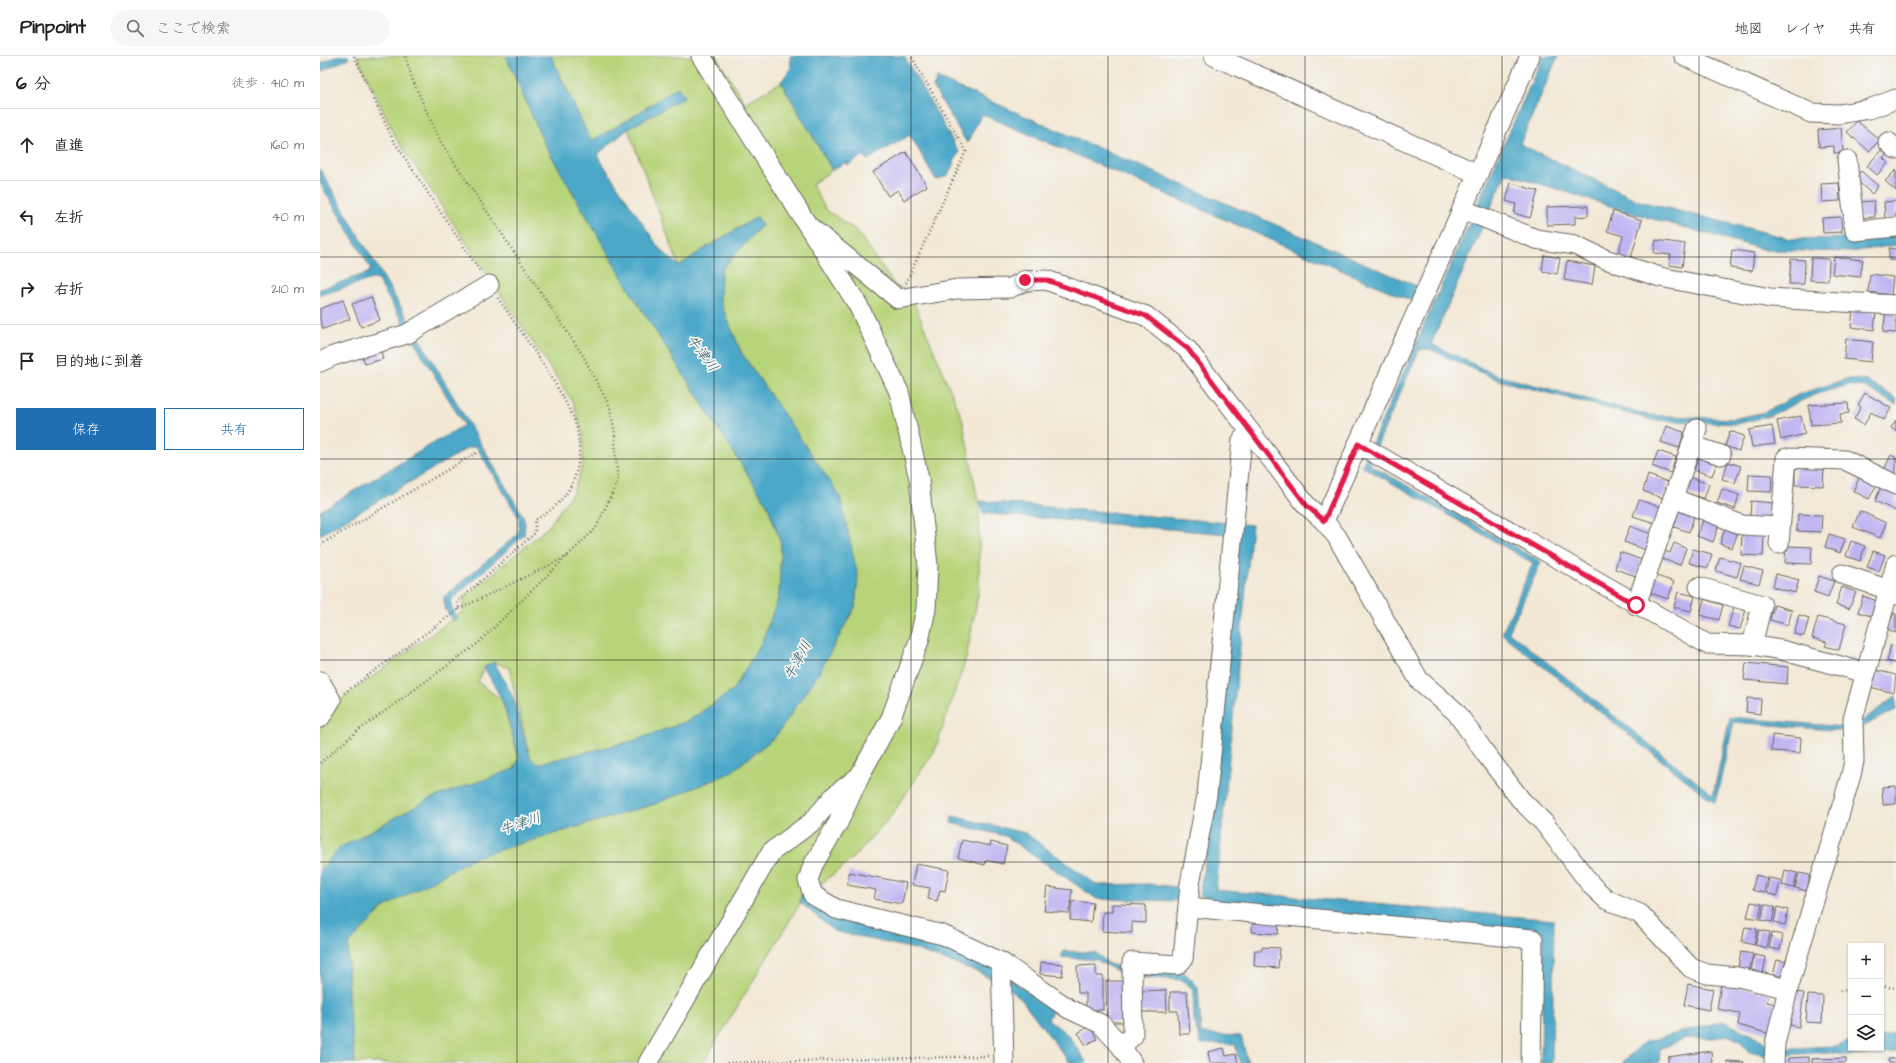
<!DOCTYPE html>
<html lang="ja">
<meta charset="utf-8">
<style>
body{margin:0;font-family:"Architects Daughter","Klee One",sans-serif;background:#f6f6f6;color:#222}
.controls{position:absolute;right:12px;bottom:12px;display:grid;overflow:hidden;border-radius:0px;box-shadow:0 1px 3px #0004}
.controls button{width:36px;height:36px;display:grid;place-items:center;padding:0;border:0;border-bottom:1px solid #e0e0e0;background:#fff;color:#222;font:20px sans-serif}
.stop{position:absolute;width:12px;height:12px;margin:-9px;border:3px solid #e11d48;border-radius:50%;background:#fff}
.stop.end{background:#e11d48;border-color:#fff;box-shadow:0 1px 4px #0008}
.list{margin:0;padding:0;list-style:none}
h2{display:flex;justify-content:space-between;align-items:center;height:52px;margin:0;padding:0 16px;font-size:17px}
h2 small{font-size:13px;font-weight:400;color:#767676}
.list li{display:grid;grid-template-columns:26px 1fr auto;gap:12px;align-items:center;box-sizing:border-box;height:72px;padding:0 16px;border-top:1px solid #e0e0e0}
.list b{display:block;font-size:15px;white-space:nowrap}
.list em{font-size:13px;font-style:normal;color:#767676}
.actions{display:flex;gap:8px;padding:12px 16px}
.actions a{flex:1;padding:9px 0;border:1px solid #1f6fb2;border-radius:0px;text-align:center;font-size:14px;color:#1f6fb2}
.actions .main{background:#1f6fb2;color:#fff}
.icon{flex:none;width:22px;height:22px;fill:none;stroke:currentColor;stroke-width:2;stroke-linecap:round;stroke-linejoin:round}
.map{position:relative;flex:none;width:1576px;height:1007px;overflow:hidden}
header{display:flex;align-items:center;gap:24px;box-sizing:border-box;height:56px;padding:0 20px;background:#fff;border-bottom:1px solid #e0e0e0}
header strong{font-size:19px}
nav{display:flex;gap:22px;margin-inline-start:auto;font-size:14px}
.search{width:280px;height:36px;background:#f6f6f6;display:flex;align-items:center;gap:10px;box-sizing:border-box;padding:0 14px;border-radius:22px;color:#767676;font-size:15px}
main{display:flex}
aside{flex:1;background:#fff}
.map>svg:first-child{display:block}
</style>
<header>
<strong>Pinpoint</strong>
<div class="search"><svg class="icon" aria-label="search" viewBox="0 0 24 24"><circle cx="10" cy="10" r="6"/><path d="M15 15l6 6"/></svg>ここで検索</div>
<nav><a>地図</a><a>レイヤ</a><a>共有</a></nav>
</header>
<main>
<aside>
<h2>6 分<small>徒歩 · 410 m</small></h2>
<ul class="list">
<li><svg class="icon" aria-label="ahead" viewBox="0 0 24 24"><path d="M12 20V5M6 11l6-6 6 6"/></svg><div><b>直進</b></div><em>160 m</em></li>
<li><svg class="icon" aria-label="left" viewBox="0 0 24 24"><path d="M17 20v-9H6M10 6l-5 5 5 5"/></svg><div><b>左折</b></div><em>40 m</em></li>
<li><svg class="icon" aria-label="right" viewBox="0 0 24 24"><path d="M7 20v-9h11M14 6l5 5-5 5"/></svg><div><b>右折</b></div><em>210 m</em></li>
<li><svg class="icon" aria-label="arrive" viewBox="0 0 24 24"><path d="M6 21V4h12l-3 4 3 4H6"/></svg><div><b>目的地に到着</b></div></li>
</ul>
<div class="actions"><a class="main">保存</a><a>共有</a></div>
</aside>
<div class="map">
<svg width="1576" height="1007" viewBox="0 0 1576 1007">
<rect width="100%" height="100%" fill="#f6f6f2"/>
<filter id="ink" filterUnits="userSpaceOnUse"><feTurbulence type="fractalNoise" baseFrequency=".025" numOctaves="2"/><feDisplacementMap in="SourceGraphic" scale="8" xChannelSelector="R" yChannelSelector="G"/><feConvolveMatrix kernelMatrix="1 2 1 2 8 2 1 2 1" color-interpolation-filters="sRGB"/></filter>
<filter id="wash" filterUnits="userSpaceOnUse"><feTurbulence type="fractalNoise" baseFrequency=".012" numOctaves="4" result="noise"/><feDisplacementMap in="SourceGraphic" scale="16" xChannelSelector="R" yChannelSelector="G"/><feGaussianBlur stdDeviation="0.9" result="paint"/><feColorMatrix in="noise" values="0 0 0 0 0 0 0 0 0 0 0 0 0 0 0 0 0 1.4 0 .05"/><feComposite in="paint" operator="in"/></filter>
<g filter="url(#wash)">
<rect width="100%" height="100%" fill="#f2e8d5"/>
<g fill="#b8d47a" stroke="#6a784b">
<path d="M37,0H186L224,87L313,240L448,450L461,488L459,540L442,586L412,635L368,665L313,685L217,708L210,701L189,612L174,606L165,611L158,626L182,644L199,702L194,714L109,743L18,793L0,814V650L22,643L142,556L144,542L228,471L253,436L263,408V378L253,346L76,82Z"/>
<path d="M231,0H396L425,47L461,26L512,114L492,128L506,154L537,175L575,230L589,235L642,362L659,450V533L646,603L615,694L572,759L529,806L484,841L383,1007H35L28,943V889L63,852L155,801L335,748L410,717L456,680L497,620L535,551L538,521L421,296L400,245L401,214L442,169L437,161L387,191L359,210L308,73L364,41L358,32L303,67L271,86Z"/>
</g>
<g fill="#4ba8c9" stroke="#346272">
<path d="M17,0H28L29,2L0,16V8Z"/>
<path d="M186,0H231L271,85L303,67L358,31L364,41L308,73L277,99L339,192L359,210L387,191L437,161L442,169L401,214L400,245L421,296L520,440L538,521L535,551L497,620L456,680L410,717L335,748L155,801L63,852L28,889V943L35,1007H0V814L18,793L109,743L194,713L199,702L182,644L164,611L174,606L193,641L210,701L217,708L313,685L368,665L412,635L442,586L459,540L461,488L448,450L313,240L224,87Z"/>
<path d="M470,0H584L639,96L628,119L616,124L590,79L547,104L544,99L528,109L526,106L512,114L461,26L471,12Z"/>
<path d="M1223,0H1238L1200,88L1319,145L1471,183L1548,182L1576,177V189L1531,196L1446,194L1312,157L1186,117L1111,288L1176,319L1329,359L1413,363L1445,356L1480,338L1526,323L1545,324L1576,342V349L1545,331L1528,329L1494,339L1449,360L1417,368L1332,364L1178,324L1109,293L1099,294L1049,408L1221,506L1189,576L1393,739L1410,661L1524,671L1542,665L1576,640V654L1542,671L1524,675L1414,666L1395,747L1182,578L1213,507L1042,410Z"/>
<path d="M617,22L1099,231L1092,245L662,58L647,87L613,31Z"/>
<path d="M0,113L203,460L205,468L204,479L131,544V551L138,562L133,565L125,553L124,541L198,478L199,462L156,390L148,392L0,479V455L144,369L57,223H52L0,239V233L48,217L51,213L0,127Z"/>
<path d="M660,445L932,469L896,834L1234,864L1232,1007H1221L1223,876L889,846L890,841L879,840L893,759L919,479L662,457Z"/>
<path d="M632,760L705,777L777,829L829,828L865,832L862,845L777,843L685,780L631,767Z"/>
<path d="M481,839L519,864L626,888L673,910L733,954L728,963L748,979L767,1007H750L702,944L688,931L658,916L594,893L514,875L480,846Z"/>
<path d="M744,895L776,897L789,908L819,916L865,917L878,931L881,978L921,980L928,1007H920L915,988H881L874,964L873,933L862,924L806,920L777,904L741,901Z"/>
<path d="M1403,965L1442,984L1451,993L1515,990L1531,984V992H1561V980L1576,977V996L1529,1000L1509,996L1448,1000L1429,996L1420,985L1407,979L1393,982H1366L1340,993L1339,1007H1302L1324,986Z"/>
</g>
<g id="blocks">
<g fill="#bfb4f2">
<path d="M1537,65L1560,84L1549,95L1527,76Z"/>
<path d="M1521,72L1523,96L1514,97V90L1499,91L1498,74Z"/>
<path d="M1563,92L1567,97L1563,102L1568,107L1557,119L1547,110Z"/>
<path d="M586,96L607,130L584,144L578,134L568,140L553,116Z"/>
<path d="M1576,114V135L1565,125Z"/>
<path d="M1541,115L1558,130L1552,138L1534,122Z"/>
<path d="M1191,127L1218,135L1210,162L1194,157L1196,148L1186,145Z"/>
<path d="M1519,127L1520,145L1502,146L1501,128Z"/>
<path d="M1554,145L1555,161L1540,162L1539,146Z"/>
<path d="M1576,145V163H1565L1564,146Z"/>
<path d="M1268,150V160L1255,161V168L1227,169V151Z"/>
<path d="M1293,155L1322,164L1310,205L1297,201L1303,180L1287,175Z"/>
<path d="M1521,161L1522,176L1503,177L1502,162Z"/>
<path d="M1336,184L1365,188L1362,211L1349,209L1351,199L1334,197Z"/>
<path d="M1569,192L1576,193V204H1569Z"/>
<path d="M1412,194L1434,197L1432,215L1410,212Z"/>
<path d="M1224,199L1240,202L1237,218L1222,215Z"/>
<path d="M1514,201L1543,204L1540,221L1512,218Z"/>
<path d="M1491,202L1509,203L1508,225L1490,224Z"/>
<path d="M1471,203L1485,204L1484,228H1469Z"/>
<path d="M1247,205L1275,210L1272,229L1244,224Z"/>
<path d="M1550,218L1573,221L1571,239L1548,236Z"/>
<path d="M51,241L60,264L41,271L32,248Z"/>
<path d="M23,244L30,263L3,273L0,264V253Z"/>
<path d="M1533,254L1556,257L1554,274L1531,271Z"/>
<path d="M1566,254L1576,255V277L1563,276Z"/>
<path d="M1526,283L1553,286L1551,306L1524,303Z"/>
<path d="M60,292L63,303L45,308L42,297Z"/>
<path d="M1545,337L1571,352L1564,364L1551,356L1544,369L1534,363L1541,351L1538,349Z"/>
<path d="M1528,347L1529,357L1520,358L1521,367L1491,369L1489,349Z"/>
<path d="M1481,360L1485,378L1461,384L1457,365Z"/>
<path d="M1576,364V375L1571,372Z"/>
<path d="M1346,370L1364,376L1359,392L1341,386Z"/>
<path d="M1452,370L1455,388L1432,391L1429,374Z"/>
<path d="M1410,375L1424,380L1419,395L1405,390Z"/>
<path d="M1338,395L1356,401L1351,417L1332,410Z"/>
<path d="M1571,399L1576,402V423L1563,416Z"/>
<path d="M1379,400L1397,407L1392,420L1374,414Z"/>
<path d="M1408,406L1421,410L1415,427L1402,423Z"/>
<path d="M1475,412L1504,413L1503,430L1475,429Z"/>
<path d="M1429,418L1452,419L1451,436L1428,435Z"/>
<path d="M1328,419L1348,426L1343,442L1323,435Z"/>
<path d="M1540,420L1557,428L1549,443L1533,435Z"/>
<path d="M1369,421L1389,428L1384,443L1364,436Z"/>
<path d="M1561,431L1576,439V455L1555,445Z"/>
<path d="M1402,433L1419,439L1415,453L1397,447Z"/>
<path d="M1319,444L1341,451L1335,467L1313,460Z"/>
<path d="M1431,445L1454,447L1453,464L1430,463Z"/>
<path d="M1359,455L1374,461L1369,476L1354,471Z"/>
<path d="M1540,455L1566,467L1560,482L1533,471Z"/>
<path d="M1478,458L1502,459L1501,476L1477,475Z"/>
<path d="M1383,464L1399,469L1393,486L1377,480Z"/>
<path d="M1310,470L1331,478L1326,494L1304,486Z"/>
<path d="M1405,472L1418,476L1412,492L1400,488Z"/>
<path d="M1422,476L1444,477L1443,500L1421,499Z"/>
<path d="M1509,478L1525,483L1520,497L1505,491Z"/>
<path d="M1531,485L1545,490L1540,505L1526,500Z"/>
<path d="M1354,487L1366,492L1360,509L1342,503L1344,495L1350,497Z"/>
<path d="M1466,490L1492,491L1491,508L1465,507Z"/>
<path d="M1373,493L1392,498L1388,512L1369,507Z"/>
<path d="M1553,495L1565,499L1559,515L1547,511Z"/>
<path d="M1300,496L1322,504L1316,520L1295,513Z"/>
<path d="M1400,501L1421,507L1417,521L1396,515Z"/>
<path d="M1424,510L1443,515L1439,528L1420,523Z"/>
<path d="M1456,518L1479,524L1475,537L1453,531Z"/>
<path d="M1334,519L1354,526L1348,543L1328,536Z"/>
<path d="M1499,520L1514,525L1508,541L1494,536Z"/>
<path d="M1522,531L1536,536L1529,553L1516,549Z"/>
<path d="M1358,536L1375,540L1371,555L1354,551Z"/>
<path d="M1543,540L1557,545L1551,560L1538,556Z"/>
<path d="M1384,543L1403,549L1399,564L1380,559Z"/>
<path d="M1454,549L1472,554L1468,569L1450,564Z"/>
<path d="M1414,551L1426,554L1420,573L1408,570Z"/>
<path d="M1574,557L1576,558V577L1567,573Z"/>
<path d="M1479,559L1489,562L1484,580L1474,578Z"/>
<path d="M1498,561L1526,568L1519,594L1505,590L1507,586L1492,582Z"/>
<path d="M1571,589L1576,591V608L1567,605Z"/>
<path d="M1426,607L1468,611L1467,628L1424,624Z"/>
<path d="M1555,614L1576,619L1574,637L1550,631Z"/>
<path d="M1427,642L1441,643L1440,658L1426,656Z"/>
<path d="M1452,679L1481,682L1480,697L1451,695Z"/>
<path d="M1576,730V748L1563,749L1562,731Z"/>
<path d="M642,784L670,790L671,786L687,790L683,808L666,804L665,809L638,802Z"/>
<path d="M596,808L629,814L625,835L620,834L617,845L608,843L610,832L592,829Z"/>
<path d="M1465,814L1477,817L1474,832L1462,829Z"/>
<path d="M529,816L586,827L582,848L554,843L556,834L527,829Z"/>
<path d="M1479,817L1490,819L1487,835L1475,832Z"/>
<path d="M1436,819L1447,822L1444,837L1432,834Z"/>
<path d="M1449,822L1460,824L1457,840L1446,837Z"/>
<path d="M727,831L752,834L749,857L724,855Z"/>
<path d="M752,845L773,847L771,866L750,864Z"/>
<path d="M1431,846L1442,848L1439,863L1427,861Z"/>
<path d="M792,848L826,849V867L812,866V877L782,875L783,856H792Z"/>
<path d="M1444,848L1455,851L1452,866L1441,864Z"/>
<path d="M1457,851L1468,854L1465,869L1454,866Z"/>
<path d="M933,864L959,866L958,878L932,876Z"/>
<path d="M1425,871L1437,873L1434,889L1422,886Z"/>
<path d="M1439,874L1450,876L1447,892L1435,889Z"/>
<path d="M1452,877L1463,879L1460,894L1449,892Z"/>
<path d="M942,891L960,892L958,912L934,910L935,894H942Z"/>
<path d="M1421,896L1433,898L1429,914L1418,911Z"/>
<path d="M1434,899L1446,901L1443,917L1431,914Z"/>
<path d="M1457,904L1468,906L1465,921L1453,919Z"/>
<path d="M721,906L743,908L742,920L720,918Z"/>
<path d="M776,909V920H783V954H766V937H758L757,910Z"/>
<path d="M786,925H804L805,966H787Z"/>
<path d="M1368,928L1393,933L1389,954L1364,949Z"/>
<path d="M1401,928L1449,937L1447,946L1456,948L1450,978L1418,969L1420,957L1397,953Z"/>
<path d="M846,934L847,956H820V935Z"/>
<path d="M850,936H867L870,978H859L858,955H850Z"/>
<path d="M1474,936L1484,937L1479,971L1470,969Z"/>
<path d="M1488,939L1503,940L1502,967L1486,966Z"/>
<path d="M770,970L777,983L766,989L758,977Z"/>
<path d="M904,992L906,1000L916,998L918,1007H890L888,996Z"/>
<path d="M1391,995L1392,1007H1348V1001Z"/>
<path d="M1489,1001V1007H1468V1002Z"/>
<path d="M1526,1002V1007H1492V1003Z"/>
<path d="M1568,1003H1576V1007H1569Z"/>
<path d="M1407,1005L1424,1006V1007H1407Z"/>
</g>
</g>
</g>
<g filter="url(#ink)">
<use href="#blocks" fill-opacity="0" stroke="#67635d" stroke-width="1"/>
<g fill="none" stroke-linecap="round" stroke-linejoin="round">
<g stroke="#67635d" stroke-width="21">
<g id="minor">
<path d="M381,0L538,249L579,336L599,423L608,510L606,553L599,585L571,662L540,719L518,767L493,809L488,824L493,839L516,853L623,879L681,906L749,953L781,968L801,990L812,1007"/>
<path d="M894,0L1158,118"/>
<path d="M1364,0L1491,57L1519,58L1549,53L1576,43"/>
<path d="M1568,86L1576,93"/>
<path d="M1527,104L1535,175L1576,171"/>
<path d="M1142,153L1216,183L1255,189L1285,203L1340,221L1450,242L1576,249"/>
<path d="M491,172L578,243L637,233L690,232L705,225L726,224L826,260L867,293L987,450L1004,465L1017,481L1099,624L1136,656L1165,697L1201,744L1224,767L1271,829L1286,843L1320,858L1371,912L1387,918L1418,921L1468,933"/>
<path d="M0,306L13,300L87,278L169,229"/>
<path d="M1038,388L1387,588L1432,589L1461,594L1546,617"/>
<path d="M1371,389L1401,399"/>
<path d="M1353,442L1422,469L1460,471"/>
<path d="M1004,465L1210,0"/>
<path d="M1459,488L1466,402L1525,404L1576,429"/>
<path d="M1522,518L1569,534L1576,539"/>
<path d="M1379,531L1442,549L1432,589"/>
<path d="M1316,549L1377,373"/>
<path d="M0,625L11,644L0,662"/>
<path d="M869,851L1213,883L1211,1007"/>
<path d="M681,906L684,1007"/>
<path d="M801,990L813,980L812,906L857,909L863,903L870,828L887,739L922,384L930,376"/>
<path d="M328,1007L451,796L492,766L515,739L537,722"/>
<path d="M1454,1007L1455,988L1468,933L1531,719L1534,705L1533,663L1576,508"/>
</g>
</g>
<g stroke="#67635d" stroke-width="2.5" stroke-dasharray="1 3" stroke-linecap="butt">
<path d="M34,0L73,84L161,217"/>
<path d="M586,227L646,95L591,0"/>
<path d="M0,489L156,397"/>
<path d="M139,553L248,500"/>
<path d="M24,637L139,553L137,546L215,477V464C249,446 263,418 258,379C256,362 244,344 236,329C218,299 197,270 177,241"/>
<path d="M0,707L35,677L157,588L276,472L298,425L296,405L295,378L290,351L262,298L120,85L93,25L85,0"/>
<path d="M1561,930L1576,932"/>
<path d="M1520,935L1531,933"/>
<path d="M407,1007L668,1000"/>
</g>
<use href="#minor" stroke="#fff" stroke-width="19"/>
</g>
</g>
<g fill="none" stroke-linecap="round" stroke-linejoin="round" filter="url(#ink)">
<path stroke="#e11d48" stroke-width="5" d="M705,224H726L826,260L868,293L987,450L1004,465L1038,388L1316,549"/>
</g>
<path fill="none" stroke="#1c1c1c" stroke-width="1" stroke-opacity="0.55" d="M197,0V1007M394,0V1007M591,0V1007M788,0V1007M985,0V1007M1182,0V1007M1379,0V1007M0,201H1576M0,403H1576M0,604H1576M0,806H1576"/>
<g text-anchor="middle" stroke-width="3.5" stroke-linejoin="round" paint-order="stroke">
<g font-size="14" font-style="italic" fill="#315b6a" stroke="#f6f6f2">
<text transform="translate(383 297) rotate(54)" y="5">牛津川</text>
<text transform="translate(477 604) rotate(-61)" y="5">牛津川</text>
<text transform="translate(200 767) rotate(-18)" y="5">牛津川</text>
</g>
</g>
</svg>
<div class="controls">
<button>+</button>
<button>−</button>
<button><svg class="icon" aria-label="layers" viewBox="0 0 24 24"><path d="M12 4l9 5-9 5-9-5zM3 14l9 5 9-5"/></svg></button>
</div>
<div class="stop" style="left:1316px;top:549px"></div>
<div class="stop end" style="left:705px;top:224px"></div>
</div>
</main>
